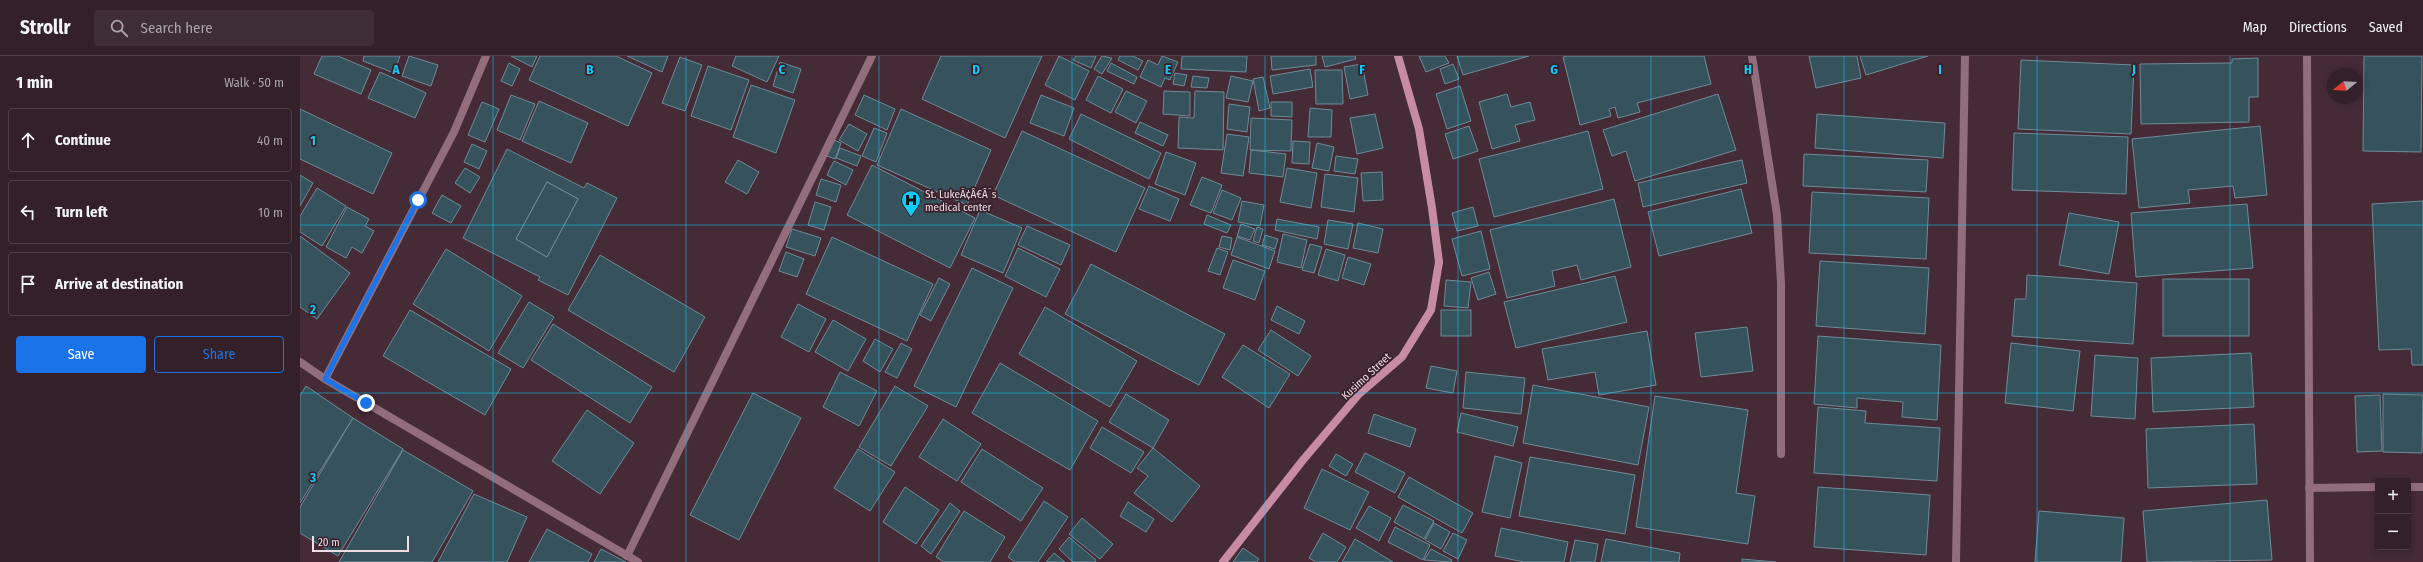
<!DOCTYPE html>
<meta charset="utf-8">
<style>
body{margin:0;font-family:"Fira Sans Condensed",sans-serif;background:#3e2d34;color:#f1f3f6}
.controls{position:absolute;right:12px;bottom:12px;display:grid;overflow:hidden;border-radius:4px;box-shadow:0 2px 6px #0003}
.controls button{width:36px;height:36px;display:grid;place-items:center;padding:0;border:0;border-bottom:1px solid #4e3e45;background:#332028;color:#f1f3f6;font:20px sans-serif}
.compass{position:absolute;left:2027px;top:12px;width:36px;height:36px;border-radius:50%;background:#332028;box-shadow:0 2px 6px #0003;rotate:252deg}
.scale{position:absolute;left:12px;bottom:10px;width:97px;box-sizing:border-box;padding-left:4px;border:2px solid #eedee3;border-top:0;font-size:11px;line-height:14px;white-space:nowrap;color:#eedee3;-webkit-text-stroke:3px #39212b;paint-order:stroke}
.stop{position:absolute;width:12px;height:12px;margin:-9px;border:3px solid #1a73e8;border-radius:50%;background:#fff}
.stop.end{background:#1a73e8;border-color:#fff;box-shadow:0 1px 4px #0008}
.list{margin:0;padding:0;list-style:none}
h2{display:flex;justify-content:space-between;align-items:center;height:52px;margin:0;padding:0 16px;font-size:17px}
h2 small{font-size:13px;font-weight:400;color:#a9a3a8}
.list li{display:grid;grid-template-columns:26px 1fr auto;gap:12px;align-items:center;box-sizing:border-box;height:64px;margin:0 8px 8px;padding:0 8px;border:1px solid #4e3e45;border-radius:4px}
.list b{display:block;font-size:15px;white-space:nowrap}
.list em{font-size:13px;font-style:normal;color:#a9a3a8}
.actions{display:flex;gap:8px;padding:12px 16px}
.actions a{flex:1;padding:9px 0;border:1px solid #1a73e8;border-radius:4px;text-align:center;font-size:14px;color:#1a73e8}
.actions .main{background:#1a73e8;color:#fff}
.icon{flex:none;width:22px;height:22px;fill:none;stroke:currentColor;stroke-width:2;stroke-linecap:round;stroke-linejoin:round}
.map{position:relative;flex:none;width:2123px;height:506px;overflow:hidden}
header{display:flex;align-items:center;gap:24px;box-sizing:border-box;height:56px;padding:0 20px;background:#332028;border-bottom:1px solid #4e3e45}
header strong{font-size:19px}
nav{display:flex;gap:22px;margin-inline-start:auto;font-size:14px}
.search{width:280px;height:36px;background:#3e2d34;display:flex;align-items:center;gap:10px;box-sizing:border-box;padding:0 14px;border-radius:4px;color:#a9a3a8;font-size:15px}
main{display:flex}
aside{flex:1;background:#332028}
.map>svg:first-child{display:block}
</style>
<header>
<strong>Strollr</strong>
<div class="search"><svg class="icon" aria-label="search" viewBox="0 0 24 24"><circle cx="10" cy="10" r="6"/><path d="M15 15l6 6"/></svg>Search here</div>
<nav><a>Map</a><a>Directions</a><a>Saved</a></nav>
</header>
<main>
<aside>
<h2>1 min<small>Walk · 50 m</small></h2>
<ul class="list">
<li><svg class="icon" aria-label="ahead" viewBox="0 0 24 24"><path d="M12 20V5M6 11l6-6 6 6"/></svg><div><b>Continue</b></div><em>40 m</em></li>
<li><svg class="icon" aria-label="left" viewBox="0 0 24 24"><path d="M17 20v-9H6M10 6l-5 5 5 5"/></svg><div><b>Turn left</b></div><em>10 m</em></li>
<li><svg class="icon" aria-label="arrive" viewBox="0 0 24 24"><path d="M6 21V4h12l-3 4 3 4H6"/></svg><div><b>Arrive at destination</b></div></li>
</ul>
<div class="actions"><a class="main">Save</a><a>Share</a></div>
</aside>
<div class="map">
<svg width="2123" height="506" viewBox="0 0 2123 506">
<rect width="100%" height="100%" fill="#442b35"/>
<g fill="#35525d" stroke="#6d8c98" fill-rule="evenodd">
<path d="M22,0H38L71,14L61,38L14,18Z"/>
<path d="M64,0H100L94,17L63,5Z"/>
<path d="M109,0L138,9L131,30L102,20Z"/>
<path d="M211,0H237L232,11Z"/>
<path d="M240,0H316L352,17L328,70L229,24Z"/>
<path d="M327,0H368L362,16Z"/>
<path d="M436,0H479L467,26L432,10Z"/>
<path d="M641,0H742L705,82L622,43Z"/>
<path d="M759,0L789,15L775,44L745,29Z"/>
<path d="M776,0H796L791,12L773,4Z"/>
<path d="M802,0L812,2L802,18L794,13Z"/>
<path d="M820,0H833L843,5L838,14L818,4Z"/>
<path d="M862,0L878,6L870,24L865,22L861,31L840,21L848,4L858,9Z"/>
<path d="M882,0H947L946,16L881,13Z"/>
<path d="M971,0H1016V9L972,14Z"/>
<path d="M1022,0H1055L1056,3L1025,11Z"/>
<path d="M1119,0H1145L1149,7L1126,16Z"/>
<path d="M1157,0H1229L1163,19Z"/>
<path d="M1267,0H1404L1411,28L1337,47L1340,56L1318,62L1315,51L1309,53L1311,60L1280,69L1263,1Z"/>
<path d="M1509,0H1557L1561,22L1516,32Z"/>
<path d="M1560,0H1628L1566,19Z"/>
<path d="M2064,0H2122L2121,96L2063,95Z"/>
<path d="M380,1L402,9L385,55L362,47Z"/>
<path d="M1958,2V41H1949V66L1841,68L1840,8L1932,7V3Z"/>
<path d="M1721,4L1834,9L1831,78L1718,73Z"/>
<path d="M480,6L501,13L493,37L473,30Z"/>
<path d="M209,7L220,13L212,30L201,25Z"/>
<path d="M811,7L837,21L834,28L807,15Z"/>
<path d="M1062,8L1068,39L1050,43L1044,11Z"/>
<path d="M1153,8L1159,23L1145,28L1140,13Z"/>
<path d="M408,10L449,24L431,74L391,60Z"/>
<path d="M1010,13L1013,31L973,38L970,20Z"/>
<path d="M1015,14H1042L1043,48H1016Z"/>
<path d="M80,16L126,37L115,62L68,42Z"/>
<path d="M875,17L887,19L884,30L873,28Z"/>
<path d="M798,20L823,33L811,57L786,44Z"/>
<path d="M893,20L909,22L907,32L891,31Z"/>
<path d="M931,20L953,25L948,46L926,42Z"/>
<path d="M963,21L970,52L959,55L953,23Z"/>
<path d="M451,29L495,44L476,97L433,81Z"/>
<path d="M1160,30L1171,65L1147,73L1136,38Z"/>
<path d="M826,35L847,45L836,67L815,56Z"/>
<path d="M864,35L890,36V60L863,58Z"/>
<path d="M895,35L924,36L923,94L878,92L879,61L894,62Z"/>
<path d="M1207,38L1211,51L1230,46L1235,64L1215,69L1220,85L1192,93L1179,46Z"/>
<path d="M1418,38L1436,94L1335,125L1326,95L1312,100L1303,74Z"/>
<path d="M211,39L235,48L220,84L197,74Z"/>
<path d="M564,39L595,53L587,74L555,59Z"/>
<path d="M741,39L774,52L764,80L730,67Z"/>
<path d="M239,45L288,67L271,107L222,85Z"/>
<path d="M182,46L199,53L185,86L168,79Z"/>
<path d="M971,46H992V61L971,60Z"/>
<path d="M929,48L950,51L947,76L927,73Z"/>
<path d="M1010,52L1032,54L1031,81H1008Z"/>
<path d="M0,53L92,97L73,138L0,103Z"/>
<path d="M601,53L691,94L667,149L577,109Z"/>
<path d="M781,58L861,97L849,123L769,83Z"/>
<path d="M1075,58L1083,92L1057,98L1050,62Z"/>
<path d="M1517,58L1645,67L1643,102L1515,92Z"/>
<path d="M951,62L992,64L991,95L950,94Z"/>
<path d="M840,66L868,79L863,90L835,77Z"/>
<path d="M549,68L567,78L558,95L539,84Z"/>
<path d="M1169,70L1178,95L1153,103L1145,78Z"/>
<path d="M1960,70L1967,139L1935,142L1933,130L1888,134L1890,147L1839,152L1832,83Z"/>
<path d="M574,72L587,77L576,106L562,100Z"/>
<path d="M722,75L845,132L816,196L693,139Z"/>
<path d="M1288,75L1303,133L1194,161L1179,103Z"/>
<path d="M1714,77L1828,81L1826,138L1712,134Z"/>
<path d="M927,78L949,81L943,120L921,117Z"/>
<path d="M534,84L541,87L535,103L527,100Z"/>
<path d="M993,85L1010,86L1009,108L992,107Z"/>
<path d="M1017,87L1034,91L1029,115L1012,112Z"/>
<path d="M172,88L187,95L179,113L164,106Z"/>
<path d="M540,92L561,100L557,110L536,102Z"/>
<path d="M207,93L284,132L287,127L317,142L268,239L238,224L240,221L163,182ZM247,126L278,143L247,201L216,183Z"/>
<path d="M951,94L986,98L983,121L949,117Z"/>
<path d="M866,96L896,107L885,139L855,128Z"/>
<path d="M1504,98L1628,104L1626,136L1503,130Z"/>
<path d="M1036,100L1058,103L1055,118L1034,115Z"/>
<path d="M438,104L459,116L447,138L425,126Z"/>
<path d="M1442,104L1447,127L1343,151L1338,127Z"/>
<path d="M534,105L553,114L546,129L527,119Z"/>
<path d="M572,109L675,162L650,212L547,159Z"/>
<path d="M165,112L180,121L170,137L155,127Z"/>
<path d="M987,112L1017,117L1011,152L980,146Z"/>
<path d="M1082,116L1083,144L1063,145L1061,117Z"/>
<path d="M1025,118L1058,122L1054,156L1021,151Z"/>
<path d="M0,119L13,127L0,150Z"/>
<path d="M902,121L922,129L911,157L890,149Z"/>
<path d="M521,123L541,129L536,146L516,139Z"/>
<path d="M247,126L278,143L247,201L216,183Z"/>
<path d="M849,130L879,143L870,165L839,153Z"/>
<path d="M17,132L46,150L22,190L0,176V160Z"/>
<path d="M1441,133L1452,177L1359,200L1348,156Z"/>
<path d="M922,134L941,142L932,164L913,157Z"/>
<path d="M1512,136L1629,142L1626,203L1509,197Z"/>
<path d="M142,139L161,150L151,167L132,157Z"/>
<path d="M1314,143L1331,211L1281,224L1277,209L1252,215L1255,230L1207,242L1190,174Z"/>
<path d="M942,145L964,149L960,170L938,166Z"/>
<path d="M2123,145V309H2112L2111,293L2079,294L2072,148Z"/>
<path d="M515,146L531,151L524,174L508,169Z"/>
<path d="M1947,148L1953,212L1836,221L1831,157Z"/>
<path d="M47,151L69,163L65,170L74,175L62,197L52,191L46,202L26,191Z"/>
<path d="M1173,151L1178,170L1157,175L1152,157Z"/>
<path d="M680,154L722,172L703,217L661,199Z"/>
<path d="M1769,157L1819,166L1809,218L1759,209Z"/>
<path d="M907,159L931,169L927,177L904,168Z"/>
<path d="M977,163L1019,171L1017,183L975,174Z"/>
<path d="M1028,164L1053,168L1048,193L1024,188Z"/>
<path d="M1058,167L1083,173L1078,197L1053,192Z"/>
<path d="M941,168L955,173L950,184L937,180Z"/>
<path d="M727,170L770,189L761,209L718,189Z"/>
<path d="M957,171L963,173L959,187L953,185Z"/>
<path d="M492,173L521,182L515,200L486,191Z"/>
<path d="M1181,175L1190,213L1162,220L1152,183Z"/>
<path d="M983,178L1007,184L1001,212L977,206Z"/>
<path d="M965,179L978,183L975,193L962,189Z"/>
<path d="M0,180L50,217L17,263L0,251Z"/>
<path d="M922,180L932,182L930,194L919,191Z"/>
<path d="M532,181L633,228L607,285L506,238Z"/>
<path d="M937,181L975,195L969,213L931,199Z"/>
<path d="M1010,188L1022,191L1014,217L1002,214Z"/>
<path d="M718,192L760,213L746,241L705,220Z"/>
<path d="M917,192L928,196L920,219L908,215Z"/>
<path d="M146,193L222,240L189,295L113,248Z"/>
<path d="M1026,193L1045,199L1038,225L1018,219Z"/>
<path d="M486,196L504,203L497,221L479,215Z"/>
<path d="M300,199L405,261L374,316L268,254Z"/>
<path d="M1048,201L1071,208L1064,229L1042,222Z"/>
<path d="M933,204L965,215L955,244L923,232Z"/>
<path d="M1520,205L1629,212L1625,278L1516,270Z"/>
<path d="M791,208L925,278L899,329L765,258Z"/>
<path d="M672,212L713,232L656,351L614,330Z"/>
<path d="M1189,216L1196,238L1178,244L1171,222Z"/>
<path d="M1727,219L1837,227L1833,288L1712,280L1715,243H1726Z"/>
<path d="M1315,220L1327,266L1216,292L1204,246Z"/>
<path d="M639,222L650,228L631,265L620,259Z"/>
<rect x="1863" y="223" width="86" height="57"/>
<path d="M1146,224L1171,226L1168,252L1144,250Z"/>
<path d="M229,246L254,261L223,312L198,297Z"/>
<path d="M498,248L526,263L509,296L481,281Z"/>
<path d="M977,250L1005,265L999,278L971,264Z"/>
<path d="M745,251L837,305L810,351L719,298Z"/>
<path d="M110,254L211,313L185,359L83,300Z"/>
<rect x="1141" y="254" width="30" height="26"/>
<path d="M533,264L566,283L548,315L515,296Z"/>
<path d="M253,268L352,331L330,367L231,304Z"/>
<path d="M1447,271L1453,315L1401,321L1395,277Z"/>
<path d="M971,274L1011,300L998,320L958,294Z"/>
<path d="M1347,275L1356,329L1299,339L1295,316L1248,324L1242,293Z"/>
<path d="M1518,280L1641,289L1637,364L1602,361L1603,346L1557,342V352L1514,348Z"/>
<path d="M575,283L593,293L580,316L563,305Z"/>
<path d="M601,287L612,293L597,322L585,316Z"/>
<path d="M1711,287L1780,295L1773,355L1705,347Z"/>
<path d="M943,289L990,318L969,352L922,321Z"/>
<path d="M1951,297L1954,351L1853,356L1851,302Z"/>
<path d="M1795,299L1838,302L1835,363L1791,360Z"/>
<path d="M700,307L798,365L770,414L672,357Z"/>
<path d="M1131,310L1157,315L1153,337L1126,332Z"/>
<path d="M540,316L577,335L559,370L523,351Z"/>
<path d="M1166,316L1225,322L1221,358L1163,352Z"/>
<path d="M1233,329L1349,351L1338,409L1223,387Z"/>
<path d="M6,330L53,362L0,447V340Z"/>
<path d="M595,330L628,350L591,410L559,391Z"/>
<path d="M453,337L501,362L439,484L390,459Z"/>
<path d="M826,338L869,364L853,392L809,366Z"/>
<path d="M2083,338L2123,339L2122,397L2083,396Z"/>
<path d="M2080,339L2082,395L2057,396L2055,340Z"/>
<path d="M1355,340L1448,354L1436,437L1455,440L1448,488L1336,471Z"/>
<path d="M1518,351L1566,355L1565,367L1640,372L1637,425L1514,417Z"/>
<path d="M287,354L334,387L300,438L252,405Z"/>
<path d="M1161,357L1218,371L1213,390L1157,376Z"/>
<path d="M1074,358L1116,373L1110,391L1068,377Z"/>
<path d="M53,362L103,393L38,500L0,477V451Z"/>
<path d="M643,363L681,388L657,425L619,401Z"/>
<path d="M1954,368L1957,428L1848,432L1846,373Z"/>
<path d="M802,371L844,396L831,417L790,392Z"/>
<path d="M853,392L900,430L872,466L834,437L848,420L837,412Z"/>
<path d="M558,393L595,416L570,455L534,432Z"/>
<path d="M682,393L743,432L721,465L661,426Z"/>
<path d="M103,394L173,435L132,506H39Z"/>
<path d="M1065,397L1105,417L1095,437L1055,416Z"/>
<path d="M1036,398L1053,408L1046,420L1029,410Z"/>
<path d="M1195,400L1222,407L1210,462L1182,456Z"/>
<path d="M1230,401L1335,419L1325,478L1219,460Z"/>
<path d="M1022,413L1069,436L1050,474L1004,452Z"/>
<path d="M1109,421L1173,457L1162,477L1098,441Z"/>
<path d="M605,431L639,454L616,488L583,466Z"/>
<path d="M1518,431L1630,439L1626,499L1514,491Z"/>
<path d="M174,438L227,461L207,506H138Z"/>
<path d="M1967,444L1972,504L1847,506L1843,455Z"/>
<path d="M744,445L768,461L738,506H715L708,501Z"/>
<path d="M828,446L854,463L846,476L820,460Z"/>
<path d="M650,447L660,455L631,498L621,490Z"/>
<path d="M1103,449L1134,465L1124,483L1094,466Z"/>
<path d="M1069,450L1091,462L1079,485L1056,472Z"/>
<path d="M664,455L705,481L690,506H644L636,501Z"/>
<path d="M1739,455L1824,462L1821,506H1735Z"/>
<path d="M782,462L813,488L800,503L769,478Z"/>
<path d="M1134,467L1150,476L1141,493L1125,484Z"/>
<path d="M1095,471L1130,489L1123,504L1088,486Z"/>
<path d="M1201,472L1268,486L1264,506H1224L1195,500Z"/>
<path d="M247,473L292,498L288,506H229Z"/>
<path d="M1023,477L1046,491L1037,506H1016L1009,502Z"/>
<path d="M1153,477L1167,484L1158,503L1143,495Z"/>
<path d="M769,481L796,504L795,506H773L759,493Z"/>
<path d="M1055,483L1093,506H1042Z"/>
<path d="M1306,483L1380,497L1379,506H1301Z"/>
<path d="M1275,484L1298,488L1295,506H1270Z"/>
<path d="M943,492L959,503L957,506H933Z"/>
<path d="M301,493L326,506H294Z"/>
<path d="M1131,493L1152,504L1151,506L1124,504Z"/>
<path d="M754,497L765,506H746Z"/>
<path d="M1442,503L1476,506H1442Z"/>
</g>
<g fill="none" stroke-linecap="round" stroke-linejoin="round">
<g stroke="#926d7b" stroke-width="8">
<path d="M2108,431H2123"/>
<path d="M2009,432L2078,431"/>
</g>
<g stroke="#926d7b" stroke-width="8">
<path d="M1452,0L1477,159L1481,227V398"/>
<path d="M2007,0L2010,506"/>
<path d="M0,306L25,323L338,506"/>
<path d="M25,323L154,76L186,0"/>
<path d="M327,500L572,0"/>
<path d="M1656,506L1665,0"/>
</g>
<path stroke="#c78ca3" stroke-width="8" d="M923,506L1003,404L1059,338L1102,301L1131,254L1139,206L1132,152L1119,73L1098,0"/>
</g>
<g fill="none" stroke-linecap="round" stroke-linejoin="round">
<path stroke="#1a73e8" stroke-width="5" d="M66,347L25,323L118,144"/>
</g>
<path fill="none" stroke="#10cafa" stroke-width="1" stroke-opacity="0.55" d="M193,0V506M386,0V506M579,0V506M772,0V506M965,0V506M1158,0V506M1351,0V506M1544,0V506M1737,0V506M1930,0V506M0,169H2123M0,337H2123"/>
<defs>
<g id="hospital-pin" transform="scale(1)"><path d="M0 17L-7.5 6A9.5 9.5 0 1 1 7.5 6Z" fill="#10cafa" stroke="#39212b"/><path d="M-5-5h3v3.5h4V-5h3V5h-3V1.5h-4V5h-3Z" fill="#111"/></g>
</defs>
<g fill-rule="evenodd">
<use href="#hospital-pin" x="611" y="144"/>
</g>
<g text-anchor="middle" stroke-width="3.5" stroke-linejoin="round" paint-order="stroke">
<g font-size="11" fill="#eedee3" stroke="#39212b" text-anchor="start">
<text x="625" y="142">St. LukeÃ¢Â€Â˜s<tspan x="625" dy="13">medical center</tspan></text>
</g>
<g font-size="11" fill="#eedee3" stroke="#39212b">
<text transform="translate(1066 320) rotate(-43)" y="4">Kusimo Street</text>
</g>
</g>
<g font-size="13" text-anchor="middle" font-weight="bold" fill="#10cafa" stroke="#39212b" stroke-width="3.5" stroke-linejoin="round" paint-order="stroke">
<text x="96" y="18">A</text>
<text x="290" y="18">B</text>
<text x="482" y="18">C</text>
<text x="676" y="18">D</text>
<text x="868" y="18">E</text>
<text x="1062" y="18">F</text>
<text x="1254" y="18">G</text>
<text x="1448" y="18">H</text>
<text x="1640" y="18">I</text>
<text x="1834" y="18">J</text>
<text x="13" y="89">1</text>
<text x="13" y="258">2</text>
<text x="13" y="426">3</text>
</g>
</svg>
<div class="controls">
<button>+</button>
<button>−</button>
</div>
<svg class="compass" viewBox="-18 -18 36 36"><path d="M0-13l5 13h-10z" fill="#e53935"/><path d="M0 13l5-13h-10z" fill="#a9a3a8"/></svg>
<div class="scale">20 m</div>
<div class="stop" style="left:118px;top:144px"></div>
<div class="stop end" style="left:66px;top:347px"></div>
</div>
</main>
